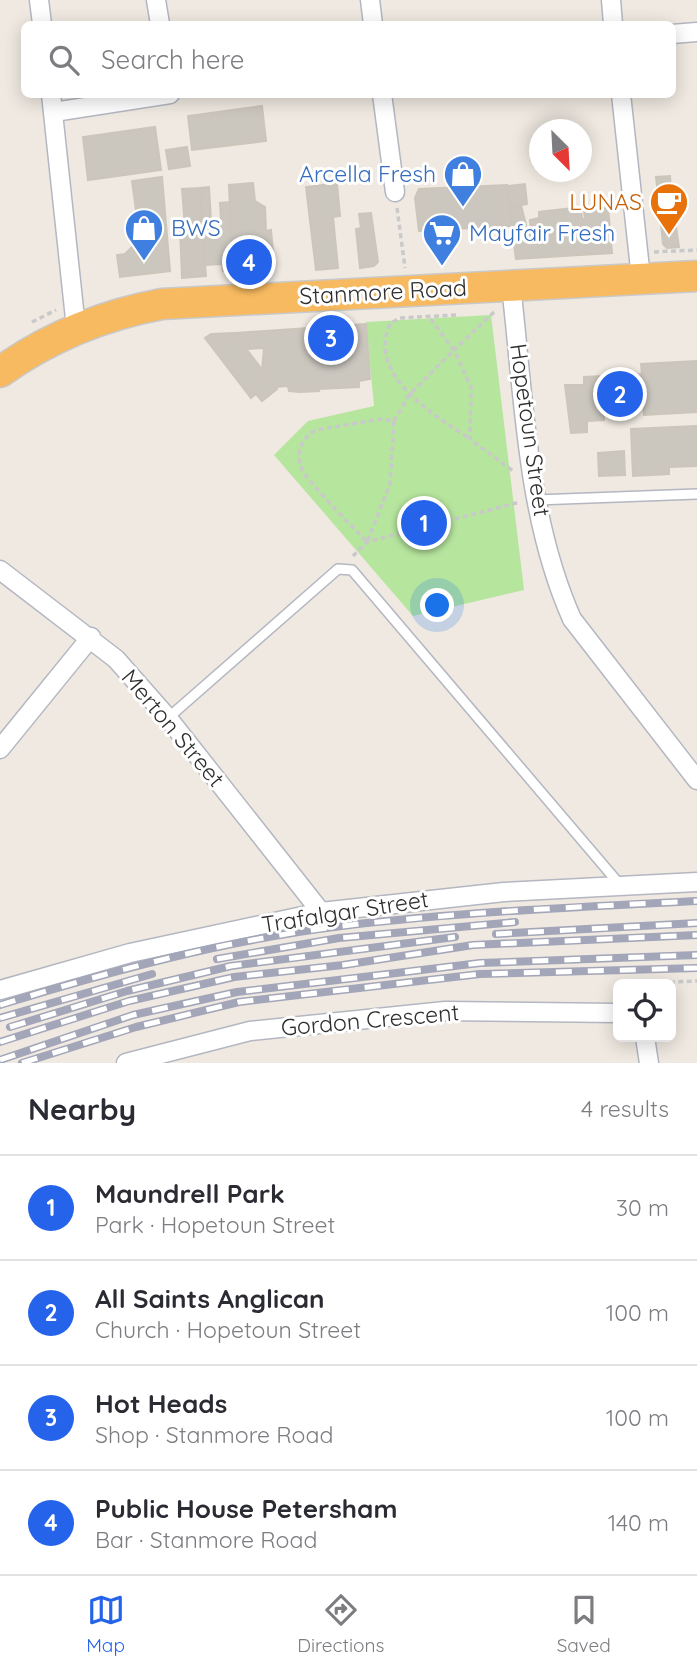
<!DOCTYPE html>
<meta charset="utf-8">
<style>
body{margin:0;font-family:Quicksand,sans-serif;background:#f7f7f7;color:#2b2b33}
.controls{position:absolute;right:21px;bottom:21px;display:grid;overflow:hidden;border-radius:10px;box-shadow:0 4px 18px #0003}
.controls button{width:63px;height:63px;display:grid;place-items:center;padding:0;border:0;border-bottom:2px solid #e1e1e2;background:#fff;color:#2b2b33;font:35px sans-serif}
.compass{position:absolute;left:529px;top:119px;width:63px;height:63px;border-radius:50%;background:#fff;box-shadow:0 4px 18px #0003;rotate:156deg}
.you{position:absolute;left:438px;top:606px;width:24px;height:24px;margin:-18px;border:5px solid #fff;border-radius:50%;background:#1a73e8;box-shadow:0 0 0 10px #1a73e833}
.badge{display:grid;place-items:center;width:46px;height:46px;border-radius:50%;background:#2563eb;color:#fff;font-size:23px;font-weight:700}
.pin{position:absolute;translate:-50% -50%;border:4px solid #fff;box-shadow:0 2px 7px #0006}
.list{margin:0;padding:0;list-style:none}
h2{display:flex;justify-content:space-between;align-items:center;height:91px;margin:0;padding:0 28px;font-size:30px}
h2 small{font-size:23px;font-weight:400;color:#7c7c81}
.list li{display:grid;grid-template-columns:46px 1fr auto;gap:21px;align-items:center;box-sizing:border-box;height:105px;padding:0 28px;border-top:2px solid #e1e1e2}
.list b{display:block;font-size:26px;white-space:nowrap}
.list p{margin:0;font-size:23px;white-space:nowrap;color:#7c7c81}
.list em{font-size:23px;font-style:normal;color:#7c7c81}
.icon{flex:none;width:38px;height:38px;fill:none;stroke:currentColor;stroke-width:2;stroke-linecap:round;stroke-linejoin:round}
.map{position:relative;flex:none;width:697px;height:1063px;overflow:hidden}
.search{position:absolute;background:#fff;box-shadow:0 4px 18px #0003;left:21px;right:21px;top:21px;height:77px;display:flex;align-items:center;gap:18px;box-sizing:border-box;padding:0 24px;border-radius:10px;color:#7c7c81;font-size:26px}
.sheet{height:511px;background:#fff}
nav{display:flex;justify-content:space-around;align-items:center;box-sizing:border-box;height:98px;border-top:2px solid #e1e1e2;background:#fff;font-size:19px;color:#7c7c81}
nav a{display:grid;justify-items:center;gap:4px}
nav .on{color:#2563eb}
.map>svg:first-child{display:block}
</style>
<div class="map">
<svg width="697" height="1063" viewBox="0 0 697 1063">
<rect width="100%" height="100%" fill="#efe9e1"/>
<path fill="#b6e59e" d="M491,315L524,590L413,616L274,455L308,421L374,406L366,322Z"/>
<g fill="#cbc7bf" stroke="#cbc5ba" stroke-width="2">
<path d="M262,106L266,141L192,150L188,116Z"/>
<path d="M155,127L161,170L88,180L83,137Z"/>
<path d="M187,147L190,166L169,169L166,150Z"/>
<path d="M670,176L671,192L658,194L656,177Z"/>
<path d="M162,177L170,271L120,277L117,255L125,254L140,239L132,181Z"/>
<path d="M253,183L255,201L265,207L266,231L271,230L274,263L268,271L233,273L229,185Z"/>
<path d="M337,183L340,216L333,217L338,268L316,270L306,187Z"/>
<path d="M525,184L527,204L510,207L507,186Z"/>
<path d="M507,185L512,226L419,231L415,198L419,189Z"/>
<path d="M209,187L211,221L221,220L220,203L230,202L232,271H223L222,264L205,265L200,188Z"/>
<path d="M200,188L202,226L185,227L182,189Z"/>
<path d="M671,192L679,247L667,248L663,244L658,194Z"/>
<path d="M521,205L527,229L512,231L510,207Z"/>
<path d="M581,207L582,219H585L584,210L608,207L612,253L516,259L512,231L531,229L530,220L539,218V212Z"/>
<path d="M371,213L378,262L374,266L360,268L356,229L361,228L359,214Z"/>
<path d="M202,226L206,276L182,278L180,227Z"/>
<path d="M366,324L370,379L359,381V387L318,389L319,391L300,392L289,391L288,386L276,387L262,370L264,348L247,349L234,333Z"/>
<path d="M234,333L277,389L262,401L256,394L251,398L205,338L211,334Z"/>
<path d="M697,361V412L644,415L643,404L632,405L630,375L642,374L641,364Z"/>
<path d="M602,376L604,420L587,421V432L571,433L565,385H584V377Z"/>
<path d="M697,426V466L669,467V474L633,476L631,429Z"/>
<path d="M624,451L625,475L599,476L598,453Z"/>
</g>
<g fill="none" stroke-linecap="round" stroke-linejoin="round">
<g stroke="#b4b7c1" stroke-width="12">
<g id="service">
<path d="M536,500L697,494"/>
<path d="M168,718L338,569L352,570L621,886"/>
</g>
</g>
<g stroke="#b4b7c1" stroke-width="21">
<g id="minor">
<path d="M39,0L42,24"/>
<path d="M156,0L160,24"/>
<path d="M370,0L373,24"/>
<path d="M611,0L613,24"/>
<path d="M672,34L697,32"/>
<path d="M51,94L76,328"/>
<path d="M382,94L395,192"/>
<path d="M621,94L641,278"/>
<path d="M54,112L170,94"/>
<path d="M511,286C524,396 526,516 572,619L697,780"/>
<path d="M0,570L116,659L168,718L321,912"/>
<path d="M0,749L91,637"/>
<path d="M0,990L130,953L321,912L504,892L697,882"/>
<path d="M645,1037L649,1063"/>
<path d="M126,1063L250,1031L445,1011L618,1013"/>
</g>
</g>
<g stroke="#c9c9c9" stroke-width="33">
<path id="trunk" d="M0,372C49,337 103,315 162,304L697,276"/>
</g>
<g stroke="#c9c9c9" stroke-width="3.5" stroke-dasharray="5 3.5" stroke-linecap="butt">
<path d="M397,208L405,268"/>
<path d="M654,252L697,250"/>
<path d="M494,312L454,350L471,387L470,439L513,471"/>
<path d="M456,315L399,318L390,324C366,376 436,416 470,439"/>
<path d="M32,322L56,310"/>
<path d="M394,421L390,484L367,542C355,529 305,480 301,467C295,452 303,437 316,430L381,419L394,421L409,395L454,350L429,317"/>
<path d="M353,556L367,542L520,502"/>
<path d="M671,985L674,982L697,981"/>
</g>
<use href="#service" stroke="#fff" stroke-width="9"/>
<use href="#minor" stroke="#fff" stroke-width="18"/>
<use href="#trunk" stroke="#f8ba60" stroke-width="30"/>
<g stroke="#a3a6b8" stroke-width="8">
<g id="rail">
<path d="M496,934L697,923"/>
<path d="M217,959L339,938L515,922"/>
<path d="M0,1005C111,971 226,940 342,926C460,912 578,907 697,901"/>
<path d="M0,1018L152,974"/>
<path d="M10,1027L127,991L231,966L455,937"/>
<path d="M0,1042L129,1001L234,977L343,965L473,945L697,935"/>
<path d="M0,1060L133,1015L237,992L480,963L697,955"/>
<path d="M22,1063L136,1027L239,1002L480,974L697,968"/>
</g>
</g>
<use href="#rail" stroke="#fff" stroke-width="5" stroke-dasharray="16" stroke-linecap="butt"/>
</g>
<defs>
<g id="shop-pin" transform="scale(2.0125)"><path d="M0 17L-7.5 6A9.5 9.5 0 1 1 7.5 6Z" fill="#3f7fe0" stroke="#fff"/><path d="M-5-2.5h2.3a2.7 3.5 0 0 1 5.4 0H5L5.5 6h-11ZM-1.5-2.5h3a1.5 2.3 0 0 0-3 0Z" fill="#fff"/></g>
<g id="cafe-pin" transform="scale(2.0125)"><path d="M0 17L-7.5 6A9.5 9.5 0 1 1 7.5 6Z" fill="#e8710a" stroke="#fff"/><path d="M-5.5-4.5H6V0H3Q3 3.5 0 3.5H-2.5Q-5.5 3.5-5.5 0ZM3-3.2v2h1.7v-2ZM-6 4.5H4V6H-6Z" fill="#fff"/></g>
<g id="supermarket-pin" transform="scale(2.0125)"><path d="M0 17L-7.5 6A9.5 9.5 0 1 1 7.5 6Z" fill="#3f7fe0" stroke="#fff"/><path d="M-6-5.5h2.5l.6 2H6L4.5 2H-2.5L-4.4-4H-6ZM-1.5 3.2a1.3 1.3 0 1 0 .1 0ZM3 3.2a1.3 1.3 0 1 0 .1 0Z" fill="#fff"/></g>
</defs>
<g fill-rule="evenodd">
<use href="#shop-pin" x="463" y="174"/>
<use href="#cafe-pin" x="669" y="202"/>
<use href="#shop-pin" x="144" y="228"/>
<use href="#supermarket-pin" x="442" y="233"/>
</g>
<g text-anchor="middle" stroke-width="6" stroke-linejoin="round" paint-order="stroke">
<g font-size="23" fill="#366cbe" stroke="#fff" text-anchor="start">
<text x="436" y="182" text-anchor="end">Arcella Fresh</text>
<text x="171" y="236">BWS</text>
<text x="469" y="241">Mayfair Fresh</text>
</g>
<g font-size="23" fill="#c56008" stroke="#fff" text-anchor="end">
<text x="642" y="210">LUNAS</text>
</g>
<g font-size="23" fill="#2e2e2e" stroke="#fff">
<text transform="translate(383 292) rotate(-3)" y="8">Stanmore Road</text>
<text transform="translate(530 430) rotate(82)" y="8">Hopetoun Street</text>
<text transform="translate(173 728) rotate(50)" y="8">Merton Street</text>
<text transform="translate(345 912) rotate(-9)" y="8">Trafalgar Street</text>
<text transform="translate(370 1020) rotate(-5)" y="8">Gordon Crescent</text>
</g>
</g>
</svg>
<div class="controls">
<button><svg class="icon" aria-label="locate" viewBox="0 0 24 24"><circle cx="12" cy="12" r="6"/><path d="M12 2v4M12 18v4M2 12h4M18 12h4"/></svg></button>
</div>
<svg class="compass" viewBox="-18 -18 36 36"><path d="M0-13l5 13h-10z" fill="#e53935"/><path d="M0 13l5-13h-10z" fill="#7c7c81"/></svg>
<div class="you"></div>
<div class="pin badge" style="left:424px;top:523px">1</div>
<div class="pin badge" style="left:620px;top:394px">2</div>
<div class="pin badge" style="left:331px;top:338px">3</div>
<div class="pin badge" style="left:249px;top:262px">4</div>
<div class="search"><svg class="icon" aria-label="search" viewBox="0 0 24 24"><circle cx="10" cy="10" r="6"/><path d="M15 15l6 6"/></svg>Search here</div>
</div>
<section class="sheet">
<h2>Nearby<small>4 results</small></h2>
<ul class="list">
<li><span class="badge">1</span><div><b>Maundrell Park</b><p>Park · Hopetoun Street</p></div><em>30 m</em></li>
<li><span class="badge">2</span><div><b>All Saints Anglican</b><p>Church · Hopetoun Street</p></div><em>100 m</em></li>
<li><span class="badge">3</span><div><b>Hot Heads</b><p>Shop · Stanmore Road</p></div><em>100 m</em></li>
<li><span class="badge">4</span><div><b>Public House Petersham</b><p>Bar · Stanmore Road</p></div><em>140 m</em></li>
</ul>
</section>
<nav>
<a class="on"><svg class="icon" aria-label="map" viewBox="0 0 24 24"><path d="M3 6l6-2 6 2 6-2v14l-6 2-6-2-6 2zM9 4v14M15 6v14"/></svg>Map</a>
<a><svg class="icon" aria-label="directions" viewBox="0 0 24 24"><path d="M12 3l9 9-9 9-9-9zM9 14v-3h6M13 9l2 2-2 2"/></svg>Directions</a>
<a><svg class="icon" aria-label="saved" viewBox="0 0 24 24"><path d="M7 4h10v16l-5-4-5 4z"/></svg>Saved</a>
</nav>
